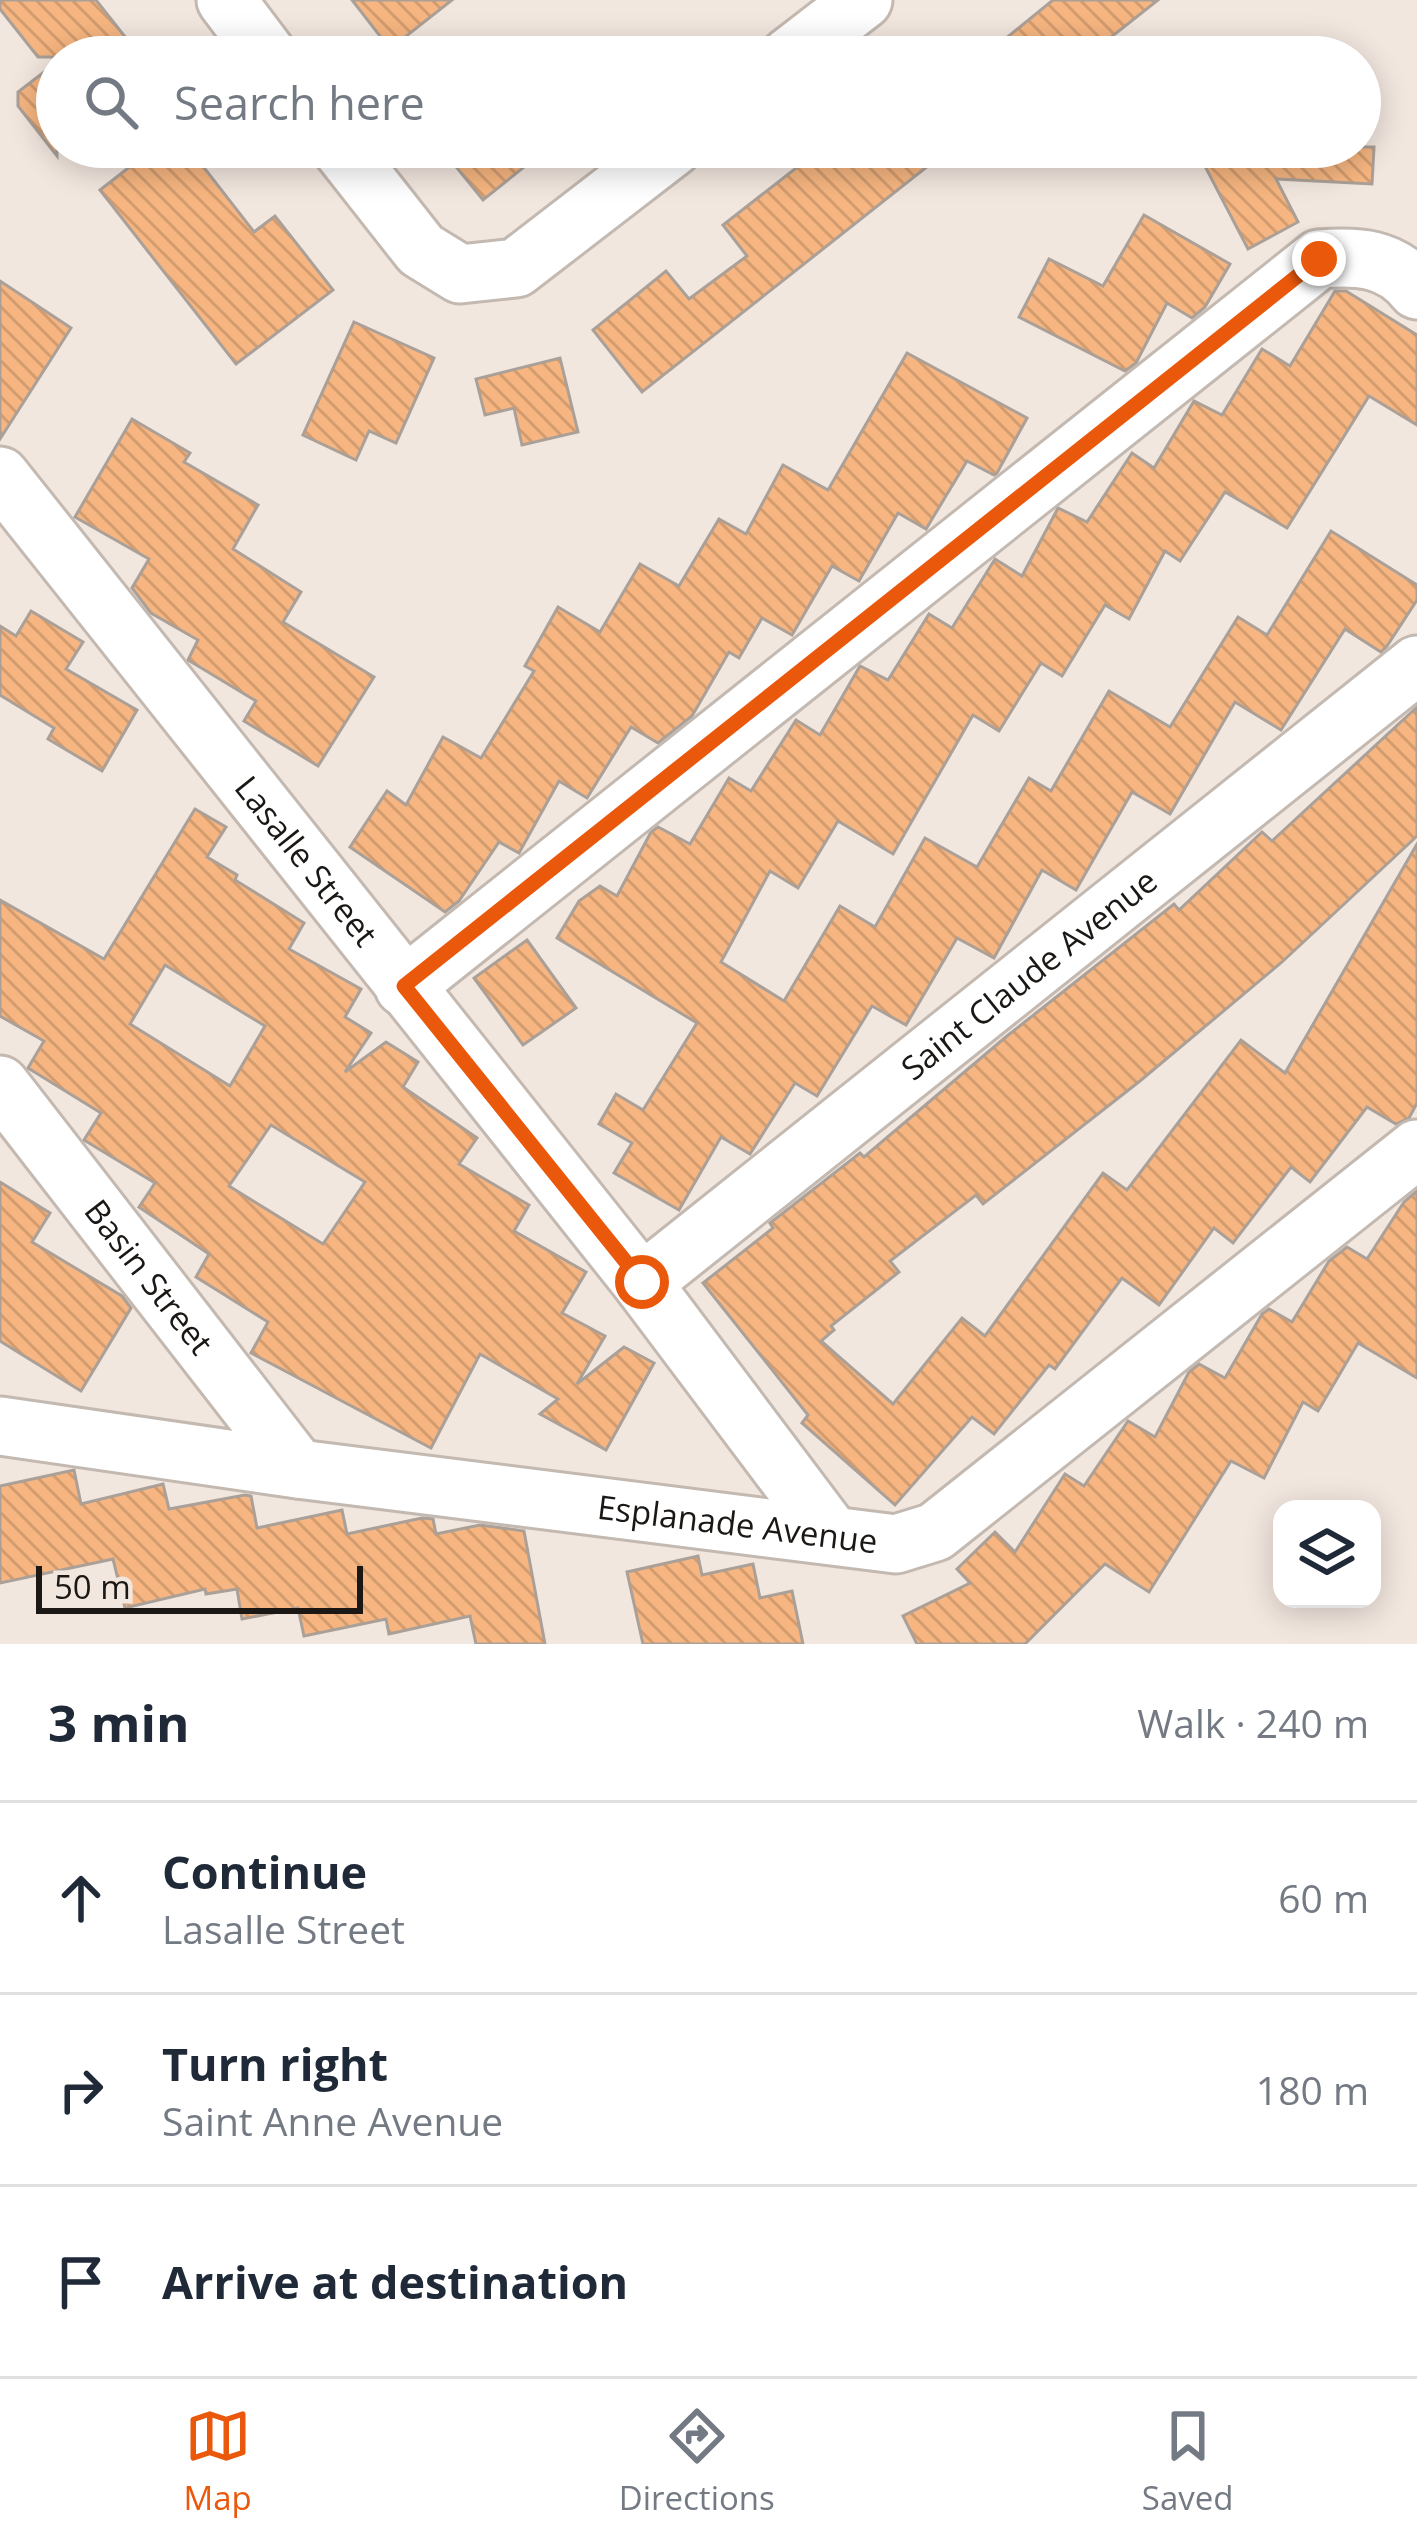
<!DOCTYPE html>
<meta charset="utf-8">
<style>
body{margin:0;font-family:"Open Sans",sans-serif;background:#f6f6f7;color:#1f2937}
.controls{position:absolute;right:36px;bottom:36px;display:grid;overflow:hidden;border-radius:24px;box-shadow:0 6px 30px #0003}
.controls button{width:108px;height:108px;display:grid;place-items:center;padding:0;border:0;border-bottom:3px solid #e0e1e3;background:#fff;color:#1f2937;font:60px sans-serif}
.scale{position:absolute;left:36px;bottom:30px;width:327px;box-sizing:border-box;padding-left:12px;border:6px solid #1a1714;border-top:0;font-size:33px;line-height:42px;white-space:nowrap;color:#1a1714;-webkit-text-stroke:9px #f2e7df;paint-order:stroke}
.stop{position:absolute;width:36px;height:36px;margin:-27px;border:9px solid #ea580c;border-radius:50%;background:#fff}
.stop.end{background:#ea580c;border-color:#fff;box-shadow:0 3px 12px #0008}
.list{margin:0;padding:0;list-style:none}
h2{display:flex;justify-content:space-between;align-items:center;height:156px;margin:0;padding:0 48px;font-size:51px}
h2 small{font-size:39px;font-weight:400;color:#747a83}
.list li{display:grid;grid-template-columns:78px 1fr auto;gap:36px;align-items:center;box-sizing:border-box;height:192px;padding:0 48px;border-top:3px solid #e0e1e3}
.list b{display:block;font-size:45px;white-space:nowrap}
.list p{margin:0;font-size:39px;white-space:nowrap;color:#747a83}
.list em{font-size:39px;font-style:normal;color:#747a83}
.icon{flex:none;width:66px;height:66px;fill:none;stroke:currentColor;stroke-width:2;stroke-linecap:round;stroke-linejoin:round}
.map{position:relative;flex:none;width:1417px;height:1644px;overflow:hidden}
.search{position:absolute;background:#fff;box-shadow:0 6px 30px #0003;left:36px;right:36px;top:36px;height:132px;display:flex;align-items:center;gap:30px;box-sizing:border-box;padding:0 42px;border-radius:66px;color:#747a83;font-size:45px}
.sheet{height:732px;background:#fff}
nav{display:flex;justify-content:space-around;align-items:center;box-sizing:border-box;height:168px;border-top:3px solid #e0e1e3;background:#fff;font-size:33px;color:#747a83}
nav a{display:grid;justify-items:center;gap:6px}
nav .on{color:#ea580c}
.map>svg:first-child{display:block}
</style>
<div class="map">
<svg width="1417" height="1644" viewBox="0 0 1417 1644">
<defs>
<pattern id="building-back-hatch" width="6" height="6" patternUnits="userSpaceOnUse" patternTransform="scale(3)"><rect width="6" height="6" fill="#f7b681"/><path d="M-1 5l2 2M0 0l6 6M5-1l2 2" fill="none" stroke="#d39c6f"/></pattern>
</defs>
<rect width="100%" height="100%" fill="#f2e7df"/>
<g fill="url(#building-back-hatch)" stroke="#aaa098" stroke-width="3" fill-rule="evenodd">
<path d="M0,0H96L141,57H38L0,9Z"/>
<path d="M352,0H452L390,49Z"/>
<path d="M1053,0H1158L1086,57H983Z"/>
<path d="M57,62V156L18,106V92Z"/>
<path d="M155,147H188L254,232L275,216L333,290L236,364L100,190Z"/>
<path d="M440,147H549L483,200Z"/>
<path d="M823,147H952L642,392L593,330L666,271L689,299L747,256L723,225Z"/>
<path d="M1195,147H1374L1372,184L1276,179L1298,222L1248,249Z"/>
<path d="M1144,215L1230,264L1205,307L1192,318L1167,303L1136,363L1125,371L1019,317L1049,259L1103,286Z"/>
<path d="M0,281L71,328L0,439Z"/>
<path d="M1335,291H1346L1417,335V425L1369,396L1287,528L1225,492L1180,561L1165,551L1129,619L1105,605L1062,676L1041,663L999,731L973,715L893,854L838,821L798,888L770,871L721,962L784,1001L840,906L875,927L925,838L977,867L1029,778L1051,791L1109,691L1170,727L1238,617L1267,635L1331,531L1417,585V600L1387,646L1381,652L1345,629L1281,730L1235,702L1170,814L1132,792L1076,890L1042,870L994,958L957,938L906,1025L872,1006L817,1096L795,1083L750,1154L721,1137L679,1210L614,1173L632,1143L599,1124L616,1094L643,1110L697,1023L557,938L579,901L600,886L617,896L651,832L658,827L690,844L729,778L751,791L796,720L820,735L860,666L888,680L929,614L952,628L995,559L1022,576L1058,508L1087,522L1132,453L1154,468L1194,401L1222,415L1262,349L1290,366Z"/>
<path d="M354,322L434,358L396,443L369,431L356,460L303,435Z"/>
<path d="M907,353L1027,418L997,473L994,475L967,461L926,529L898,513L859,581L832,566L792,635L762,618L739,658L729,652L692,716L658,743L631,727L587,798L559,781L519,853L499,842L459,901L445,912L350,847L387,791L406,805L443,737L481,758L534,671L525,666L558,607L600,632L640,564L679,586L719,519L746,534L783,465L828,490Z"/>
<path d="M560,358L578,432L522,445L514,408L485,415L476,379Z"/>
<path d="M132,419L190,453L184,462L258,505L233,549L301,592L283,622L374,677L318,766L244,721L256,701L188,660L198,640L151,613L132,588L149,559L75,517Z"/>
<path d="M31,611L83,642L66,669L137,710L102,771L48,739L54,728L0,695V626L16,636Z"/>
<path d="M1417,707V836L1282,962L1140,1081L983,1204L976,1195L890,1261L899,1272L831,1326L834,1330L821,1341L893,1404L962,1318L985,1336L1103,1173L1127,1190L1241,1040L1285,1073L1417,844V1103L1409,1118L1396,1124L1367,1107L1310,1182L1291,1167L1233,1243L1214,1228L1159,1305L1122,1278L1055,1369L1049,1365L994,1434L972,1417L895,1505L802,1423L808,1415L703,1283L773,1228L770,1223L860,1153L864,1157L1007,1036L1174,904L1179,910L1262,832L1272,841Z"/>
<path d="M195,809L226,827L207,857L237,875L235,880L304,923L289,949L361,989L345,1017L371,1033L345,1072L386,1042L418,1062L403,1087L477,1138L459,1164L529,1205L514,1231L586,1272L562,1313L605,1336L577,1384L624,1347L654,1363L606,1450L540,1414L558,1399L480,1354L431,1448L251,1353L268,1322L196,1277L209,1254L139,1207L155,1183L84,1140L101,1113L28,1068L44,1041L0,1016V900L104,959ZM165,965L265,1026L230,1086L130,1024ZM271,1125L365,1182L323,1244L229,1186Z"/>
<path d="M527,940L576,1008L523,1045L474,978Z"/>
<path d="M0,1182L50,1213L32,1242L122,1296L131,1308L81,1391L0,1341Z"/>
<path d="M1417,1191V1378L1358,1343L1318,1411L1303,1402L1264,1478L1231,1461L1149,1592L1105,1564L1025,1644H917L903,1616L970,1583L957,1569L995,1532L1015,1552L1065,1474L1084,1486L1128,1421L1155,1437L1189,1372L1199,1364L1225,1378L1262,1314L1269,1309L1292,1322L1329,1261L1347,1247L1367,1259L1404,1202Z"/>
<path d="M74,1470L81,1504L163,1484L169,1509L245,1495L251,1496L257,1528L342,1510L347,1534L422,1518L433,1519L436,1534L480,1525L524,1531L545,1644H476L470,1616L389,1634L386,1619L304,1636L298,1608L242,1619L237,1589L206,1594L205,1589L125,1608L113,1559L0,1583V1486Z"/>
<path d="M698,1556L702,1575L753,1564L760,1598L792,1591L803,1644H643L627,1572Z"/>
</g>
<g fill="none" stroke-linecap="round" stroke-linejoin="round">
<g stroke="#c3b9b1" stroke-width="63">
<g id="minor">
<path d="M226,0L269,57"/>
<path d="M789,57L863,0"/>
<path d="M340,147L421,250L460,274L516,268L673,147"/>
<path id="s1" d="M0,476L642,1283L830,1533"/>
<path d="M404,987L1319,259C1357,256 1391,257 1417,290"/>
<path id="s2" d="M0,1085L298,1469"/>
<path id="s3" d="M642,1283L1417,665"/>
<path id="s4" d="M0,1426L298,1469L896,1544L935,1532L1417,1149"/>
</g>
</g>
<use href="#minor" stroke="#fff" stroke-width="57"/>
</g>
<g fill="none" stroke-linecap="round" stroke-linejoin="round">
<path stroke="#ea580c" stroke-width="15" d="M642,1282L404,986L1319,259"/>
</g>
<g text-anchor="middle" stroke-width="10" stroke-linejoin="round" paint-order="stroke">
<g font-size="33" fill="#1a1714" stroke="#f2e7df">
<text dy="12" stroke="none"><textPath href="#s1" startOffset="492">Lasalle Street</textPath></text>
<text dy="12" stroke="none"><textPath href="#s3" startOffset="495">Saint Claude Avenue</textPath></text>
<text dy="12" stroke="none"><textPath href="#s2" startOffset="243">Basin Street</textPath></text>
<text dy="12" stroke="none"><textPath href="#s4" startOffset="744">Esplanade Avenue</textPath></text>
</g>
</g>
</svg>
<div class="controls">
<button><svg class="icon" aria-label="layers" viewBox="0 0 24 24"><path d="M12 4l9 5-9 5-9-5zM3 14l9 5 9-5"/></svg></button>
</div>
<div class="scale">50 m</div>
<div class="stop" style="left:642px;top:1282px"></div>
<div class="stop end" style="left:1319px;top:259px"></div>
<div class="search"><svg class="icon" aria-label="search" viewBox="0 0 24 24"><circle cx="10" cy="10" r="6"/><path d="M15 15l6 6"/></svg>Search here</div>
</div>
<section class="sheet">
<h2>3 min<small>Walk · 240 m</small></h2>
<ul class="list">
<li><svg class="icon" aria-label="ahead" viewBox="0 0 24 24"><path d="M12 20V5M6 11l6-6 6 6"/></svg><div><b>Continue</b><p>Lasalle Street</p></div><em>60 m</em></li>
<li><svg class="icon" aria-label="right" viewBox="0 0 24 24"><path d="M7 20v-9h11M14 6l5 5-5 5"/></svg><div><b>Turn right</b><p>Saint Anne Avenue</p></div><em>180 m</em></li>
<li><svg class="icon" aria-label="arrive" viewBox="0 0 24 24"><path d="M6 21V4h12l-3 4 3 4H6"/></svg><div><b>Arrive at destination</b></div></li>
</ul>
</section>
<nav>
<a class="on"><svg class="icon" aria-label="map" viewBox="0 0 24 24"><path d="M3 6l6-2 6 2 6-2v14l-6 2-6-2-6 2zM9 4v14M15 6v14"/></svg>Map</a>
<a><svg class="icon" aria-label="directions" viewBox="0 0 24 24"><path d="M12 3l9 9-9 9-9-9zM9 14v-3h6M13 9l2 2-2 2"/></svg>Directions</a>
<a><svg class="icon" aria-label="saved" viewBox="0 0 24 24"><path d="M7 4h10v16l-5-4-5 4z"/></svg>Saved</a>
</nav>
